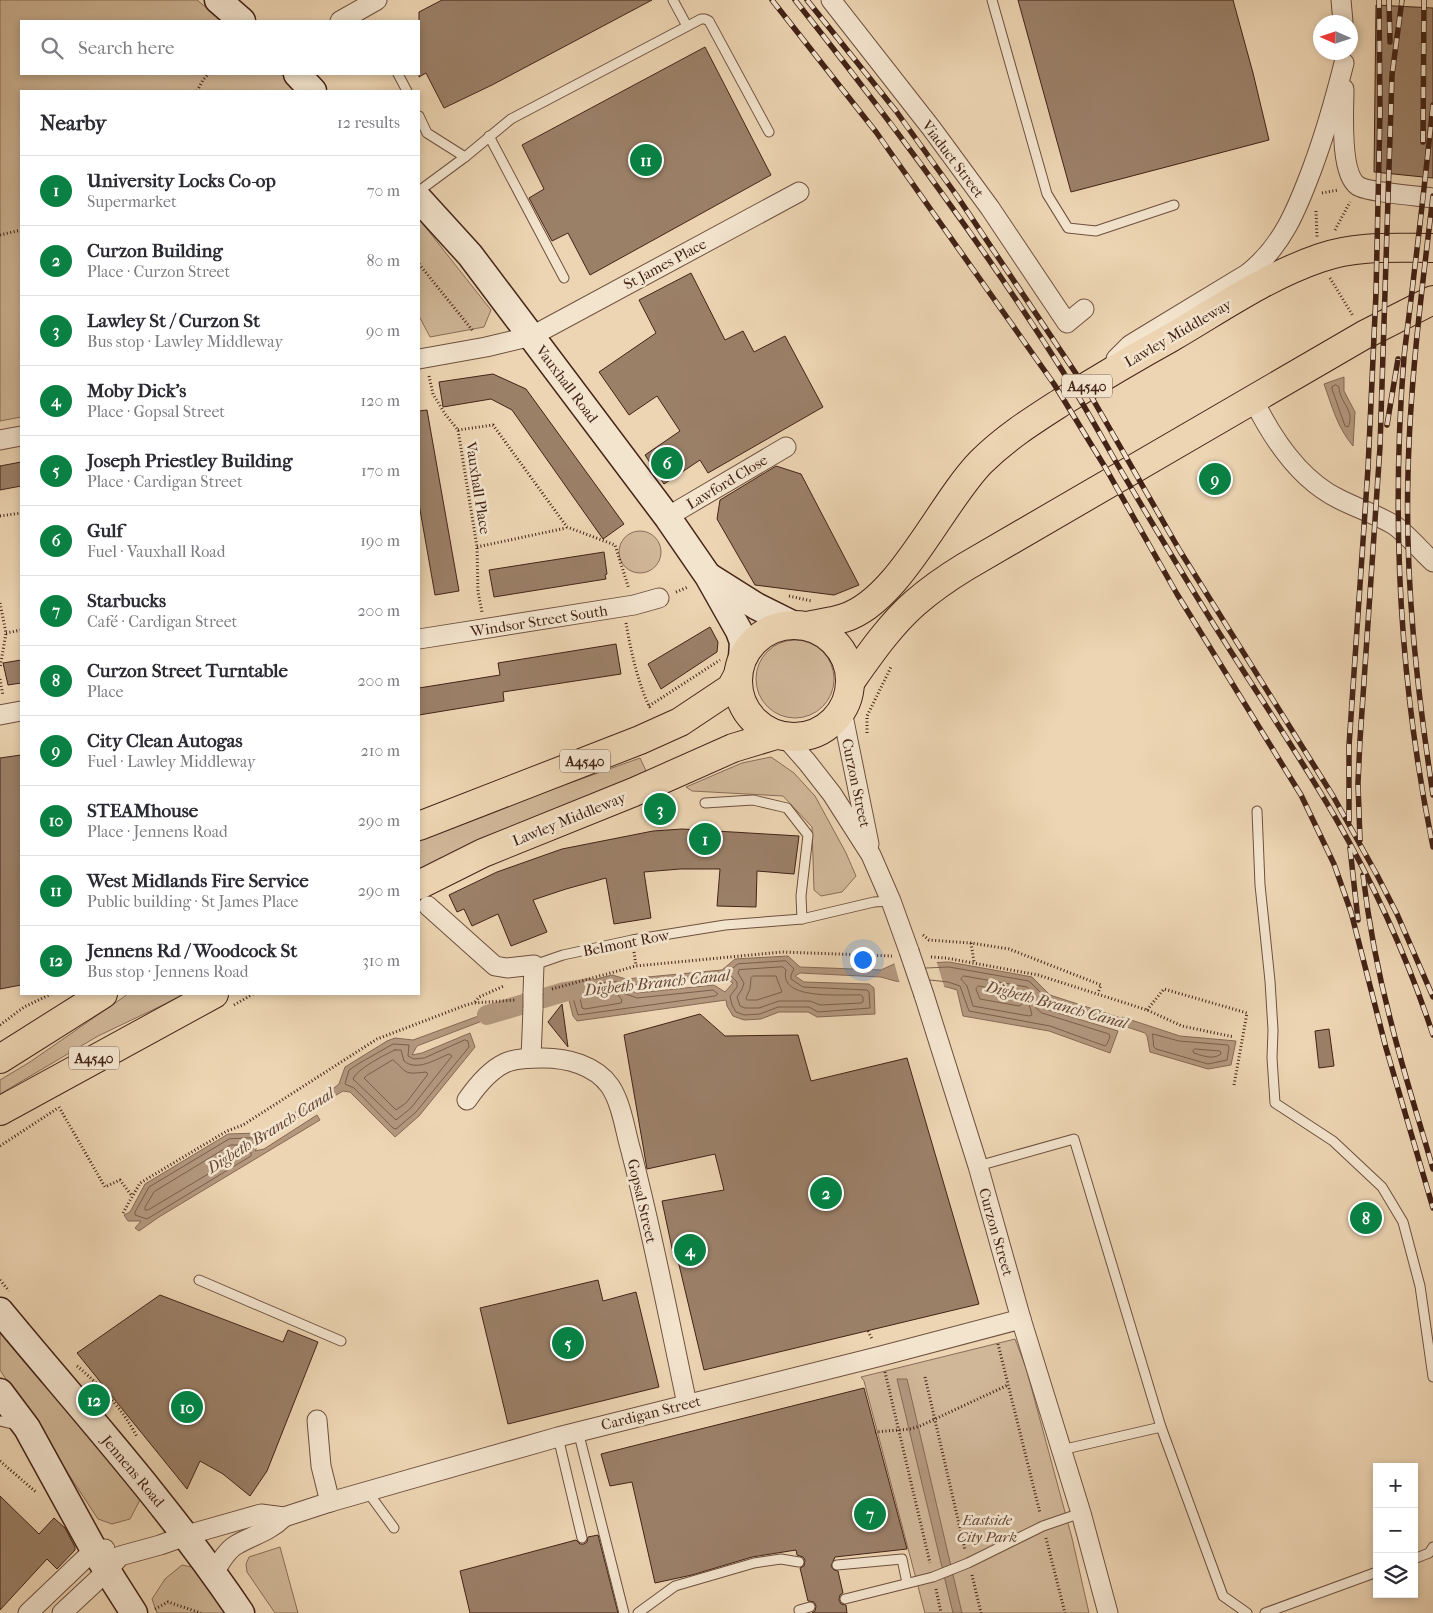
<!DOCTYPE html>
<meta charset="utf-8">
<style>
body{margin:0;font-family:"IM FELL French Canon",serif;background:#f2f2f3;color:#2b2b33}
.controls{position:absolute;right:15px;bottom:15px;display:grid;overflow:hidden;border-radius:0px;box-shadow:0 2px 8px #0003}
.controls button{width:45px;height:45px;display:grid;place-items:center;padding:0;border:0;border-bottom:1px solid #e1e1e2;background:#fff;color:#2b2b33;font:25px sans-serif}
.compass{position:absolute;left:1313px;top:15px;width:45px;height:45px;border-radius:50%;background:#fff;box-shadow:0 2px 8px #0003;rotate:273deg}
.you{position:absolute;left:862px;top:959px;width:18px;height:18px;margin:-12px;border:4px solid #fff;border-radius:50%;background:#1a73e8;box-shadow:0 0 0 8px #1a73e833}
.badge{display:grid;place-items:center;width:32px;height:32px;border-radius:50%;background:#0b8043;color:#fff;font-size:16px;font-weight:700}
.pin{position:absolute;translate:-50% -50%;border:2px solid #fff;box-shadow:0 1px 5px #0006}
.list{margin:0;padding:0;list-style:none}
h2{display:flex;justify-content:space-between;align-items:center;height:65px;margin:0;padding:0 20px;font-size:21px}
h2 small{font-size:16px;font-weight:400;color:#7c7c81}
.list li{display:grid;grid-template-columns:32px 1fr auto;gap:15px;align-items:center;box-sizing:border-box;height:70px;padding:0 20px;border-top:1px solid #e1e1e2}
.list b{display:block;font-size:19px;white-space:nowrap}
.list p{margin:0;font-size:16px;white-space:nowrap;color:#7c7c81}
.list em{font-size:16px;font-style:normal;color:#7c7c81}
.icon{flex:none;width:28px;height:28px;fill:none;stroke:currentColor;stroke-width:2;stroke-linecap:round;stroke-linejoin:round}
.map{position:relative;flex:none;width:1433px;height:1613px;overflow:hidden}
.search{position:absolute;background:#fff;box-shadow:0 2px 8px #0003;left:20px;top:20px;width:400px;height:55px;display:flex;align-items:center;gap:12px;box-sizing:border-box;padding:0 18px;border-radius:0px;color:#7c7c81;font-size:19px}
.panel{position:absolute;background:#fff;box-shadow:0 2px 8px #0003;left:20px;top:90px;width:400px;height:905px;border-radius:0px}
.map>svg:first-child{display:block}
</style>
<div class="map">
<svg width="1433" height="1613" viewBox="0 0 1433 1613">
<rect width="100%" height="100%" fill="#edd5b3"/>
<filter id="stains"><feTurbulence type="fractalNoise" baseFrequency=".004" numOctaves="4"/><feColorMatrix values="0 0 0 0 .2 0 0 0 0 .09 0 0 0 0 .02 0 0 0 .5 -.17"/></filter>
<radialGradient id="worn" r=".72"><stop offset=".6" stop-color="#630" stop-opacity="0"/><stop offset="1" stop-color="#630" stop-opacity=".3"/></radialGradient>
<g fill="#d0b798" stroke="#8a6d58">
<path d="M0,0H197L222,21H21V74H281L301,91H21V417L0,421Z"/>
<path d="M419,219L491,310L484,327L430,337L419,316Z"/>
<circle cx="640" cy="552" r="21"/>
<circle cx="795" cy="679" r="39"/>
<path d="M771,757L794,773L815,796L846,853L856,876L842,892L821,896L814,890L812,827L783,796L692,791L686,787L742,763Z"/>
<path d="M640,758L648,775L419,874V841L483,814Z"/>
<path d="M128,994H186L98,1036L0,1094V1080L30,1062Z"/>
<path d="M0,1320L141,1498L130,1519L112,1524L98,1519L0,1370Z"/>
<path d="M1015,1339L1026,1368L1072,1538L1089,1613H925L864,1381L861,1377Z"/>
<path d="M280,1547L298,1613H275L247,1572L246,1564L249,1557Z"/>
<path d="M182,1565L196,1568L232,1613H157L152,1599L165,1579Z"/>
</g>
<g fill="#b3987e" stroke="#866955" fill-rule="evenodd">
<path d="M1344,377V391L1355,412L1353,446C1337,427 1332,406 1324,384Z"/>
<path d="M788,956L800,967L881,970L894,964L949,962L1016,974L1032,977L1050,995L1121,1018L1122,1017L1180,1036L1236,1041L1231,1065L1208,1069L1150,1052L1147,1036L1145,1033L1060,1005L1047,1002L1039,1004L1045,1009L1118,1031L1110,1053L1049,1031L963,1016L957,990L947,987L895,981L881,977L800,973L795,976L804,982L869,984L874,988L875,1014L817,1017L808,1012H779L761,1019L744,1020L733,1016L727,1006L726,1000L577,1021L573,1016L569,1000L563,997L566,987L612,975L626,979L722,970L735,959ZM710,977H724L733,983L725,992L714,985L637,993L626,989L631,985Z"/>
<path d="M514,1003L511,1012L490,1018L417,1046L412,1055L422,1053L470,1033L475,1047L419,1116L395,1137L350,1092L343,1091L262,1139L255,1151L264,1149L317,1115L320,1120L159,1217L139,1231L135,1228L141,1221H128L124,1215L130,1212L145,1184L228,1134L259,1133L269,1128L329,1092L339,1084L345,1067L387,1041L395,1038L413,1040Z"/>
<path d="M897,1379H907L962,1613H953Z"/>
</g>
<path fill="#edd5b3" d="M936,960L945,989L900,984L894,962Z"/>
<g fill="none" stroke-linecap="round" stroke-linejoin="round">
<g stroke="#7b5e4a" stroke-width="1">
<path d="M1336,385L1339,387C1339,402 1356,411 1348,427L1345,426L1332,389V387Z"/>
<path d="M786,961L794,969L791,975V979L803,987L867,990L869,992L870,1008L818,1012L809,1007H778L760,1014L744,1015L736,1012L732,1005L730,996L737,987V982L729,974V971L738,964Z"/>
<path d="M783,967L786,970C778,1001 842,994 861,995L863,997V1002L861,1003L820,1005L810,1001H779L759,1008H745L740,1006L737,997L742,989L744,983L738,973L739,970Z"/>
<path d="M926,968L949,967L1029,981L1043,995L1035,1004L1036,1008L1042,1013L1109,1034L1110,1037L1107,1044L1105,1046L1050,1026L969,1011L960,986L948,982L930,980"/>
<path d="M753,976H776L782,992L757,1000H747L746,998L750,989L751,978Z"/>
<path d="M964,976L1027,987L1033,994L1029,1004L1032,1015L1029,1016L973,1006L967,986L961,979Z"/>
<path d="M612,981L621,983L623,993L637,998L713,990L718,994L715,996L578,1015L573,998L570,994V991Z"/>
<path d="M979,986L1022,994L1023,996L1021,1005L1019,1006L980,999L976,989Z"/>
<path d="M612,987L615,988L618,995L622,1000L621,1003L585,1009L582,1008L580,997L581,995Z"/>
<path d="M1153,1034L1179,1041L1228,1045L1229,1048L1227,1060L1208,1064L1156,1049L1154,1047Z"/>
<path d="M465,1040L468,1041L469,1047L416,1112L396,1129L393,1128L354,1088L345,1084L349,1070L358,1064L393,1044L409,1045L408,1056L414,1059L424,1058Z"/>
<path d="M1195,1049L1220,1051L1221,1054C1213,1060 1203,1056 1194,1053L1193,1051Z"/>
<path d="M395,1050H401L404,1061C417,1072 436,1059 449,1054L452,1056L411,1108L396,1120L353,1079C357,1069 384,1055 395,1050Z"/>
<path d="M393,1060C408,1072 402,1075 426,1072L428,1074L406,1103L396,1110L364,1078L366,1076Z"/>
<path d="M252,1138L254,1141L251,1148V1156L147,1219L135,1215V1212L149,1187L229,1139Z"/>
<path d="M231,1145H243L245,1152L148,1210H145V1207L154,1192Z"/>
</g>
<path stroke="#b3987e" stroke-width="20" d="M487,1015L564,992L589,988"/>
</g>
<g fill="#9b8068" stroke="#432317">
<path d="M442,0H652L492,85L444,108L426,73L419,77V12Z"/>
<path d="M1018,0H1233L1253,73L1269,140L1071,192Z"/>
<path d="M1376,5L1433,8V178L1374,172Z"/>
<path d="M705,47L771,175L590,275L568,233L552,241L529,198L544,189L522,145Z"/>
<path d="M691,273L725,340L743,331L754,352L785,336L823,407L708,473L700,460L664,484L645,455L680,431L657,396L629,415L599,372L656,333L639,300Z"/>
<path d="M493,374L526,389L624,524L603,539L512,410L491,399L443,407L439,382Z"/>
<path d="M427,410L459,591L435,595L419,504V411Z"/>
<path d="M21,462V486L0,490V466Z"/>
<path d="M776,466L801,474L859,585L834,595L755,585L717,519L720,500Z"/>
<path d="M604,552L607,574L605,575L606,579L494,597L489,570Z"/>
<path d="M710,627L718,642L717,652L661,689L648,664Z"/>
<path d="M616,644L621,674L503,692L504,701L419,715V688L500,675L498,663Z"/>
<path d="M21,660V683L8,685L3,663Z"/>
<path d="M21,755V985L0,989V758Z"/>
<path d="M682,829L799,836L794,874L757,871L756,907L717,906L720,869H680L644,872L651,918L614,924L606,878L566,889L533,900L547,932L511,946L498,914L472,926L464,909L457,912L449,895L497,872L562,849L653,831Z"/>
<path d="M562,1004L568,1047L548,1022Z"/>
<path d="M700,1014L725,1036L798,1035L811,1081L907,1058L979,1304L704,1370L676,1252L673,1253L662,1201L724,1190L715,1154L647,1169L624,1035Z"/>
<path d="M1329,1029L1334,1066L1319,1068L1315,1031Z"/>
<path d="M598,1280L603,1301L636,1292L659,1387L508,1424L480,1308Z"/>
<path d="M160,1295L283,1342L288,1330L318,1342L267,1471L250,1496L223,1474L200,1461L187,1489L77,1353Z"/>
<path d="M864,1388L907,1549L835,1557L831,1566L834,1570L838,1571L843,1593L840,1595L839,1600L841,1604L846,1605L847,1613H812L815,1611L816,1606L814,1602L808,1601L800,1568L804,1566L805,1560L803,1557L797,1555L796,1550L752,1557L692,1575L655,1583L632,1482L610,1486L601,1454Z"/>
<path d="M0,1496L39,1534L54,1518L65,1528L75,1547V1550L57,1569L47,1559L0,1610Z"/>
<path d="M598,1535L618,1613H470L460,1571L576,1540L580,1544H584L587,1542L588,1537Z"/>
</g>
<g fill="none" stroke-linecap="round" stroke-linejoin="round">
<g stroke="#6e503e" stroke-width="11">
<g id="service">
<path d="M673,0L687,26"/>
<path d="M992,0L1047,194L1068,228L1096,231L1174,205"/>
<path d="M398,74L407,91"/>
<path d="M419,116L427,133L465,157"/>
<path d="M489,136L564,278"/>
<path d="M419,191L465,157L511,119L701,19H705L709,21L769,132"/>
<path d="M705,803L753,800L787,808L808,835L801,896L802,919"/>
<path d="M1257,811L1260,885L1270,981L1273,1030L1272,1058L1275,1103L1333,1141L1382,1187L1403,1222L1420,1286L1433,1377"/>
<path d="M534,965L563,955L632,940L725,925L802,919L874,902L891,901"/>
<path d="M978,1166L1074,1139L1161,1427L1223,1596L1247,1613"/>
<path d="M199,1280L341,1341"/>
<path d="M0,1421L17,1425"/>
<path d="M578,1431L624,1613"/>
<path d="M558,1437L582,1538"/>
<path d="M1061,1450L1161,1427"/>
<path d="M367,1491L394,1528"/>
<path d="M1414,1559L1429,1553L1433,1547"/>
<path d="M837,1565L902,1559L907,1583"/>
<path d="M845,1599L933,1577L968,1563L1043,1526L1081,1513"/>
<path d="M799,1610L810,1607"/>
<path d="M638,1613L675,1586L754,1563L781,1559L799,1562"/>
<path d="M1265,1613L1377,1572"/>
</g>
</g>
<g stroke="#6e503e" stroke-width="21">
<g id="minor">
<path d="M831,0L932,129L990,208L1067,323L1084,309"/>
<path d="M1341,0L1343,22"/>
<path d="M340,21L377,0"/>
<path d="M1344,89C1344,110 1339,173 1358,186C1367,192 1419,196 1433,198"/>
<path d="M419,359L486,347L532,336L799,192"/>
<path d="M1116,359L1130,345L1143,337L1247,274C1282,247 1297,209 1312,169C1325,134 1335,99 1344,63"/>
<path d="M1253,399C1272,438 1300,480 1339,499C1357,508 1377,515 1394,525C1406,533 1422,552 1433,562"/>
<path d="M0,440L21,436"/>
<path d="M668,518L679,510L786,447"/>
<path d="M419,639L634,605L659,598"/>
<path d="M842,711L869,844"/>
<path d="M0,715L21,711"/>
<path d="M785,737L807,762L832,794L871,855L891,901L909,951"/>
<path d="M428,906L495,966L507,968L534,965L533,993"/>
<path d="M924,995L978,1166L1021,1319L1081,1513L1108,1613"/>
<path d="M531,1058L533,1008"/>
<path d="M467,1100C476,1087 490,1070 505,1063C516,1058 531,1058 543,1058C567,1058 595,1065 610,1086C622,1104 625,1131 631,1151C653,1235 669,1320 687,1404"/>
<path d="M317,1420L321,1466L330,1502"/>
<path d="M214,1573C219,1564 226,1551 236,1545C253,1535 269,1532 284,1517"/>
<path d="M28,1613L94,1550L105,1549"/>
<path d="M62,1613L107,1571L120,1556L160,1545L194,1533L261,1514L284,1517L330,1502L558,1437L881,1356L1021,1319"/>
</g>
</g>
<g stroke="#432317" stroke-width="29">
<g id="secondary">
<path d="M218,0L242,21"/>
<path d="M297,74L313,91"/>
<path d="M419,199L470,255L668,518L708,576L739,631L743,642L742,658"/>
<path d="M710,577L756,606L794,625"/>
<path d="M0,1311C82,1410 169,1506 241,1613"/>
<path d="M0,1392L27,1428L94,1550L134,1613"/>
</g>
</g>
<g stroke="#432317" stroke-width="30">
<g id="trunk">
<circle cx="794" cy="681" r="56"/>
<path d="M807,626C819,623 832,622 844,618C899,601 940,504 981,462C1005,438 1032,421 1060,403C1097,380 1134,358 1172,337C1220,309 1267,276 1320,258C1356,245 1395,248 1433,248"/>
<path d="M851,681C870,654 890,625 915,603C930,590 947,578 965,567L1364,335L1433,300"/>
<path d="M419,826L640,740L680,722L731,688L738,675"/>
<path d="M419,885L483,853L634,792L733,748L776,735"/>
<path d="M0,1059L103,994"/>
<path d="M0,1111L214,994"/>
</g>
</g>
<g stroke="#432317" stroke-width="3" stroke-dasharray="1 2.5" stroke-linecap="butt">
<path d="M197,91L203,80L208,74"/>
<path d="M1322,193L1338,190"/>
<path d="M1316,211L1317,237"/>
<path d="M1335,230L1350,202"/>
<path d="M0,235L21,230"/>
<path d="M419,264L473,331"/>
<path d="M1330,278L1353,316"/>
<path d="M429,376L433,394L445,414L458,430L477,547L478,592L482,612"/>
<path d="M458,430L493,425L567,527L615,545L629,589"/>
<path d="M0,516L21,513"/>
<path d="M477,547L566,528"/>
<path d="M676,592L688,587"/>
<path d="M789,596L812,601"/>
<path d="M0,603L6,633L0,668"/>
<path d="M626,623C631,652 638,684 651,710"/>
<path d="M6,633L21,630"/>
<path d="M0,679L3,696"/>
<path d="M649,706L720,660"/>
<path d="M867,733V716L891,667"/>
<path d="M923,935L929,940L971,943L1009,949L1101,985L1098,993"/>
<path d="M971,943L974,962"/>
<path d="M634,952L636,966"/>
<path d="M931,957L946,958L1038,975L1147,1010L1182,1026L1234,1037"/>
<path d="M552,989L636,966L782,952L892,956"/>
<path d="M475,1002L479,997L504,986"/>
<path d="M234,1005L253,994"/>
<path d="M1147,1010L1164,989L1247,1013L1234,1085"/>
<path d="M0,1025L24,1007L51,994"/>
<path d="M59,1107L105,1187L120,1180L132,1196"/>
<path d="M0,1146L58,1108"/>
<path d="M123,1213L140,1183L227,1131L243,1125L377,1039L466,1005L474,1003L515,1000"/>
<path d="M0,1280L9,1291"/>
<path d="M868,1331L872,1339"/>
<path d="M998,1344L1040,1513"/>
<path d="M77,1366C101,1386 123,1409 137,1437"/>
<path d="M885,1372L930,1563"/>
<path d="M925,1377L965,1550"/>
<path d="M875,1432L911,1429L920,1426L1008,1385"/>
<path d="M0,1461L36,1492"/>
<path d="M1046,1538L1065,1613"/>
<path d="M972,1575L981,1613"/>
<path d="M936,1589L941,1613"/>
<path d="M155,1609L168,1602L201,1613"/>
</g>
<use href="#service" stroke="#f3e4ce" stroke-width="9"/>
<use href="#minor" stroke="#f3e4ce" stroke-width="19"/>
<use href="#secondary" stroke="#f3e4ce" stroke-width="26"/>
<use href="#trunk" stroke="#edd5b3" stroke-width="28"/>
<g stroke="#432317" stroke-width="5.5">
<g id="rail">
<path d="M772,0L876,132L1054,384L1105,467L1177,594L1301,795L1334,864L1351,912L1386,1048L1433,1208"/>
<path d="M795,0C892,122 984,246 1067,378C1084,405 1100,434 1116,462C1147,515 1179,568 1211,620C1252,686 1296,750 1335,817C1375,886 1408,959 1433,1035"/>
<path d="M807,0L896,111L957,196L1091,396L1180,551L1333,796L1377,875L1397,914L1433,997"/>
<path d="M1389,0L1390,42"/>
<path d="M1433,105C1427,162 1421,218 1414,274C1411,302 1407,329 1404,357C1391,520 1400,686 1433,847"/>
<path d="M1423,142L1424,0"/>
<path d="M1433,196C1422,288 1410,381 1408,474C1405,582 1417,689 1433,795"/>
<path d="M1387,425L1398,359"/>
<path d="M1349,821V746L1368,468L1376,293L1380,112L1379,0"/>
<path d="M1360,840L1358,783L1360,740L1380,447L1392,75L1402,0"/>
<path d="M1350,848L1358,920"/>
<path d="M1363,875C1369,925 1378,973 1391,1022C1403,1071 1419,1120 1433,1169"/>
</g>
</g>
<use href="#rail" stroke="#f3e4ce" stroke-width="4" stroke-dasharray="11" stroke-linecap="butt"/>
<g stroke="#6e503e" stroke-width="21" stroke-linecap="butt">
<g id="minor-bridge">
<path d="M909,951L924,995"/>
<path d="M533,1008V993"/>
</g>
</g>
<use href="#minor-bridge" stroke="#f3e4ce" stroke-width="19"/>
</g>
<g text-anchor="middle" stroke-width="5" stroke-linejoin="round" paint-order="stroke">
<g fill="#f3e4ce" stroke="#785d4e" stroke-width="1">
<rect x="1062" y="374.5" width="50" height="23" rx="4"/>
<rect x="560" y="749.5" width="50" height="23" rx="4"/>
<rect x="69" y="1046.5" width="50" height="23" rx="4"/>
</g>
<g font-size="14" font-weight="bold" fill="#432317">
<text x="1087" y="391">A4540</text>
<text x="585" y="766">A4540</text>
<text x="94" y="1063">A4540</text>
</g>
<g font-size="15" fill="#432317" stroke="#f3e4ce">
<text transform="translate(953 159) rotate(53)" y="5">Viaduct Street</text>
<text transform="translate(665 264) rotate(-28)" y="5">St James Place</text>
<text transform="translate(1178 333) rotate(-30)" y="5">Lawley Middleway</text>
<text transform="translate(567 384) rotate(53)" y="5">Vauxhall Road</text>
<text transform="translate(727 482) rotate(-31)" y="5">Lawford Close</text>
<text transform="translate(478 488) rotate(81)" y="5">Vauxhall Place</text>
<text transform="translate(539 621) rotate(-9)" y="5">Windsor Street South</text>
<text transform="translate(856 783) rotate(78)" y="5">Curzon Street</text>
<text transform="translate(569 819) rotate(-22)" y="5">Lawley Middleway</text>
<text transform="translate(626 943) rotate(-11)" y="5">Belmont Row</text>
<text transform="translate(642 1201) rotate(77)" y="5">Gopsal Street</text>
<text transform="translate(996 1232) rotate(74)" y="5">Curzon Street</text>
<text transform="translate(651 1413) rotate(-14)" y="5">Cardigan Street</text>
<text transform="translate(133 1471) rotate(50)" y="5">Jennens Road</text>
</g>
<g font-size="15" font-style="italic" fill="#664837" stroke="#f3e4ce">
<text x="987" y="1525">Eastside<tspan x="987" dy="17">City Park</tspan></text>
</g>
<g font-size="16" font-style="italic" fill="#654636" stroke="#f3e4ce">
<text transform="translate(657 982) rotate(-6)" y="6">Digbeth Branch Canal</text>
<text transform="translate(1057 1004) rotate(15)" y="6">Digbeth Branch Canal</text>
<text transform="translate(270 1130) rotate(-32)" y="6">Digbeth Branch Canal</text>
</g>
</g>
<rect width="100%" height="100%" filter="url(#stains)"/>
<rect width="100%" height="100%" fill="url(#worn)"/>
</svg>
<div class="controls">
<button>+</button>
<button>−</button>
<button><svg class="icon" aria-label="layers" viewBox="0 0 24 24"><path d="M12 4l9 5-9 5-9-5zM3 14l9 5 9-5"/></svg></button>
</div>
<svg class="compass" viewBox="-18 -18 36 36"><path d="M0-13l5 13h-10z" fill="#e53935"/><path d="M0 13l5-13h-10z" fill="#7c7c81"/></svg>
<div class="you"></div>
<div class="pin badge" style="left:705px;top:839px">1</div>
<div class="pin badge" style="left:826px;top:1193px">2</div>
<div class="pin badge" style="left:660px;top:809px">3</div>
<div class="pin badge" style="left:690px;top:1250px">4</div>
<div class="pin badge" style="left:568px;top:1343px">5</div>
<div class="pin badge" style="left:667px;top:463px">6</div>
<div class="pin badge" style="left:870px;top:1514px">7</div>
<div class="pin badge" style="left:1366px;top:1218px">8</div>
<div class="pin badge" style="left:1215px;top:479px">9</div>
<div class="pin badge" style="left:187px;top:1407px">10</div>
<div class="pin badge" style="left:646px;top:160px">11</div>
<div class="pin badge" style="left:94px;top:1400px">12</div>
<div class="search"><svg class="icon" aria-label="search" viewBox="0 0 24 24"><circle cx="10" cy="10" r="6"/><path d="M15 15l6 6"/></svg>Search here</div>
<section class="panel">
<h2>Nearby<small>12 results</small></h2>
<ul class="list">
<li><span class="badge">1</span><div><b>University Locks Co-op</b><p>Supermarket</p></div><em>70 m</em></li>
<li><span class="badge">2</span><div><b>Curzon Building</b><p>Place · Curzon Street</p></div><em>80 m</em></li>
<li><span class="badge">3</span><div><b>Lawley St / Curzon St</b><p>Bus stop · Lawley Middleway</p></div><em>90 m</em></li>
<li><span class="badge">4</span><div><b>Moby Dick's</b><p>Place · Gopsal Street</p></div><em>120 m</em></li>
<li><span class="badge">5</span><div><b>Joseph Priestley Building</b><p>Place · Cardigan Street</p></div><em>170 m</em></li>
<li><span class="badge">6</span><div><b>Gulf</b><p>Fuel · Vauxhall Road</p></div><em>190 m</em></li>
<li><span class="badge">7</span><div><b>Starbucks</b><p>Café · Cardigan Street</p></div><em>200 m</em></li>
<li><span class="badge">8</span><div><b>Curzon Street Turntable</b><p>Place</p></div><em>200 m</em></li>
<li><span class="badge">9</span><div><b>City Clean Autogas</b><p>Fuel · Lawley Middleway</p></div><em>210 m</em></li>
<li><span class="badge">10</span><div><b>STEAMhouse</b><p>Place · Jennens Road</p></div><em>290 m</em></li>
<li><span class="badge">11</span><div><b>West Midlands Fire Service</b><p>Public building · St James Place</p></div><em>290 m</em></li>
<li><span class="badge">12</span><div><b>Jennens Rd / Woodcock St</b><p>Bus stop · Jennens Road</p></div><em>310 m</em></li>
</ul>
</section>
</div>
